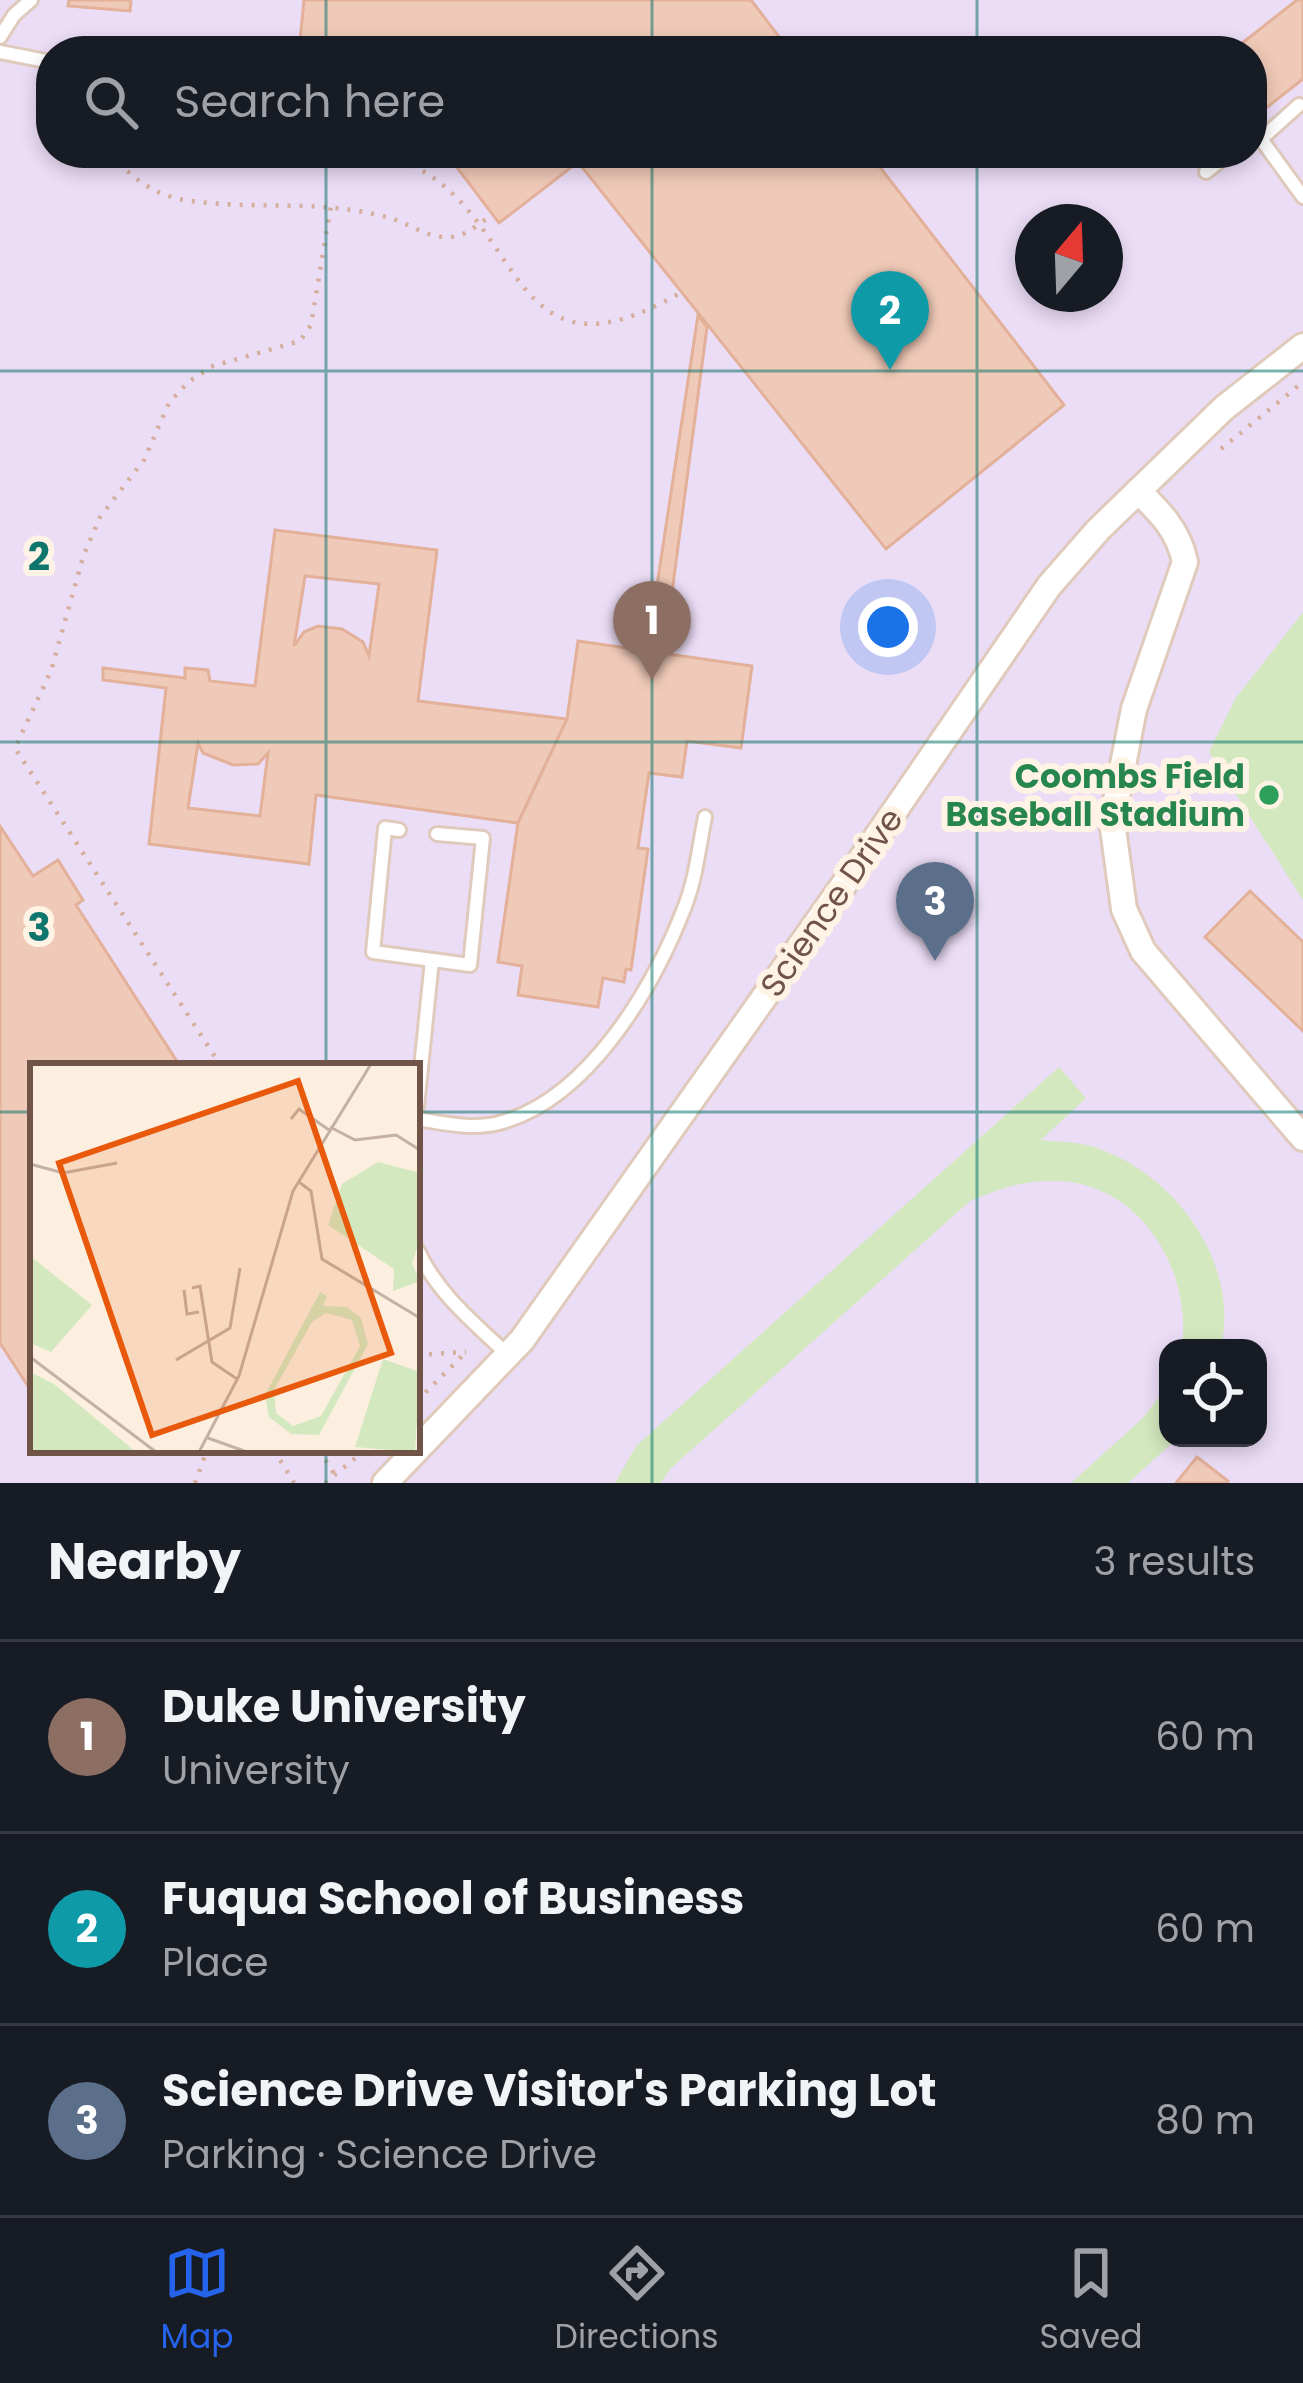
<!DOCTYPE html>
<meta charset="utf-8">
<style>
body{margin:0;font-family:Poppins,sans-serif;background:#242831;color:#f1f3f6}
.controls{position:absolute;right:36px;bottom:36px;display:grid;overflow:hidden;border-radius:24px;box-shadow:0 6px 18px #0003}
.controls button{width:108px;height:108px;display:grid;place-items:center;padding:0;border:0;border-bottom:3px solid #363941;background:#171b24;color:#f1f3f6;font:60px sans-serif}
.compass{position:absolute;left:1015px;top:204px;width:108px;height:108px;border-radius:50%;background:#171b24;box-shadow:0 6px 18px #0003;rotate:19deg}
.you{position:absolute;left:888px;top:627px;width:42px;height:42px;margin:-30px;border:9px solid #fff;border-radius:50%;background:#1a73e8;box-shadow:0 0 0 18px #1a73e833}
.badge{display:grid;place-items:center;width:78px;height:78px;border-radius:50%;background:#2563eb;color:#fff;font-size:39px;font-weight:700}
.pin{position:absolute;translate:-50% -99px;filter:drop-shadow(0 3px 6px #0008)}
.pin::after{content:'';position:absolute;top:63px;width:42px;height:36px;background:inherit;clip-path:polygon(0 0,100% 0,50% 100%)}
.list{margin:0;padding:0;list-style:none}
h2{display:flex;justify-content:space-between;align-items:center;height:156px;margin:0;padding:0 48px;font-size:51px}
h2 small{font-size:39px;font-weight:400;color:#9ea1a6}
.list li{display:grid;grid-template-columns:78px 1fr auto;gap:36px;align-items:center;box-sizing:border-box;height:192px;padding:0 48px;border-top:3px solid #363941}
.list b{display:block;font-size:45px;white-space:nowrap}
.list p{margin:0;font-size:39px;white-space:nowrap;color:#9ea1a6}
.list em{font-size:39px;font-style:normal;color:#9ea1a6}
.icon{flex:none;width:66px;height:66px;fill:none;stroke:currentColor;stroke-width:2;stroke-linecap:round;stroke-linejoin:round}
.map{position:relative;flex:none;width:1303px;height:1483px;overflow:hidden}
.search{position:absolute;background:#171b24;box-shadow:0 6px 18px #0003;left:36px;right:36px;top:36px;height:132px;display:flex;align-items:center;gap:30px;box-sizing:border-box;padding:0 42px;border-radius:48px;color:#9ea1a6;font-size:45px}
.sheet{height:732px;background:#171b24}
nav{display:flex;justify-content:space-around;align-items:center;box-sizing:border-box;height:168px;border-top:3px solid #363941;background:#171b24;font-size:33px;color:#9ea1a6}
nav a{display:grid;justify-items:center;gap:6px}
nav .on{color:#2563eb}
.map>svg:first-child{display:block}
</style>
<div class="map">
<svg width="1303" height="1483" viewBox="0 0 1303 1483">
<rect width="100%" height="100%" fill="#fcefe0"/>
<path fill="#ecddf7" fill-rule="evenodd" d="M0,0H1303V1483H0ZM51,51H1252V153H51ZM1033,222H1105V294H1033ZM33,1066H417V1450H33ZM1168,1348H1258V1438H1168Z"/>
<g fill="#d3e8bf">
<path d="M1303,612V900L1209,752L1235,699Z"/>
<path d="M1059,1067L1086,1098L1041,1140C1060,1142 1080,1142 1097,1148C1176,1175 1240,1263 1221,1348H1182C1192,1268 1139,1179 1050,1181C1020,1181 997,1190 970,1201L670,1469L661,1483H615L636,1446Z"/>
<path d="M1168,1386V1438H1178L1128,1483H1071L1142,1419Z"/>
</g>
<g fill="#f0cab8" stroke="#e3b099" stroke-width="3" fill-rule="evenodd">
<path d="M69,0H131L130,11L68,6Z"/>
<path d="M304,0H751L790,51H299Z"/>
<path d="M1297,0H1303V79L1252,119V51H1232Z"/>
<path d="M446,153H869L1064,405L886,549L578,162L499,223Z"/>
<path d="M698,315L707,327L664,653L647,651Z"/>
<path d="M275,530L437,550L418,701L567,719L518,823L316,795L309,864L149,844L166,688L103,680V668L185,678V668L208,670L210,681L255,686ZM305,576L379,584L369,656L363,642L342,629L318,626L304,632L294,646ZM198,743L203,753L233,765L258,764L268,753L260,816L188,808Z"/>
<path d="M578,641L752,666L741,748L687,741L682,777L649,773L638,848L648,849L631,970L626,969L624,982L603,978L598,1007L518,995L522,966L498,962L518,823L567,719Z"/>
<path d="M0,826L33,876L58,860L83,900L76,905L180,1066H33V1394L0,1343Z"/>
<path d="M1250,891L1303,942V1031L1205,937Z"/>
<path d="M1197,1457L1228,1481L1227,1483H1176Z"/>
</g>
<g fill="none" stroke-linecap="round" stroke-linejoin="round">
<g stroke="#dfcabc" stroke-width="18">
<g id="service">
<path d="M0,37L14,15L31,0"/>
<path d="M0,52L51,62"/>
<path d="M1261,139L1299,105"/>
<path d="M1252,141L1261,139L1303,197"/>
<path d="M1206,172L1230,153"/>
<path d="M399,830L385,828L373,952L470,965L483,838L437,834"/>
<path d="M417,1107L432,960"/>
<path d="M417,1119C444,1123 472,1130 499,1123C588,1100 654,987 685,906C696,878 699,846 705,817"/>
<path d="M417,1249C437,1293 473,1322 507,1354"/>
</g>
</g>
<g stroke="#dfcabc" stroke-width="30">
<g id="minor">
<path d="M1138,491C1160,512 1179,531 1185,562L1134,709L1112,821L1124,909L1143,951L1303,1138"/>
<path d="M385,1483L522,1340L852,873L1049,586L1098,530L1224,408L1303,346"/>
</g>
</g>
<g stroke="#d5ae9c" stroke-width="4.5" stroke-dasharray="3 9" stroke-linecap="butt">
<path d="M112,153C127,175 152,193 179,199C250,212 315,197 390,218C410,224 429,239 451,237C466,236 478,224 491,216"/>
<path d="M270,153C314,163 364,144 407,163C528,216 504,395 680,293"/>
<path d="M1221,449L1303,382"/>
<path d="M221,1066L15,748L51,671L83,557L100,517L144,460L169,403L188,382L213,366L300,341L311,325L331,205"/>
<path d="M417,1355L466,1352"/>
<path d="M417,1401L466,1352"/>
<path d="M274,1450L294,1483"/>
<path d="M319,1450L335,1475"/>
<path d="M195,1483L207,1450"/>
<path d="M325,1483L365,1450"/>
</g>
<use href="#service" stroke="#fff" stroke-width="12"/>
<use href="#minor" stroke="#fff" stroke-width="24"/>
</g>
<path fill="none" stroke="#0f766e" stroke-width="3" stroke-opacity="0.55" d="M326,0V51M652,0V51M977,0V51M326,153V1066M652,153V1483M977,153V1483M0,371H1303M0,742H1303M0,1112H33M417,1112H1303M326,1450V1483"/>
<circle fill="#2e9e5b" stroke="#fff3e6" stroke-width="4.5" cx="1269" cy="795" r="12"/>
<g text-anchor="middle" stroke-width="12" stroke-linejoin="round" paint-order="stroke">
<g font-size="33" font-weight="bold" fill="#27864d" stroke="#fff3e6" text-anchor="end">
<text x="1245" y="788">Coombs Field<tspan x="1245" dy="38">Baseball Stadium</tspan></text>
</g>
<g font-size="33" fill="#715448" stroke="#fff3e6">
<text transform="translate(831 902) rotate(-55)" y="12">Science Drive</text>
</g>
</g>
<g transform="translate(30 1063)">
<rect width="390" height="390" fill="#fcefe0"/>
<path d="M348,99L390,110V177L382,200L390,218L363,228L364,206L298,162L312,121ZM0,193L62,242L21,289L0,280ZM290,229L297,233L293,243L317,244L331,255L338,281L289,372L261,371L239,354L235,332ZM296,250L322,257L330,283L291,353L263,363L246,350L244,327L282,259ZM353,296L390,309L385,389L325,384ZM0,309L24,321L106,389H0Z" fill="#d3e8bf" fill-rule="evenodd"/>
<path fill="none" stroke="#c4b1a3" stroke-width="3" d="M261,56L269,46L299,67M300,64L325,77L366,72L390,87M0,101L33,110L87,100M269,119L281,128L292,196L390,255M162,225L170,223L182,299L207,316M154,227L157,251L169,249M0,294L126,389M146,297L200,265L210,205M178,375L217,389M169,389L209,313L263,128L341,1"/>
<path fill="#e8590c" fill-opacity="0.15" stroke="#e8590c" stroke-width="6" d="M268,18L361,290L122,372L29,100Z"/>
<rect width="390" height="390" fill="none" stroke="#715448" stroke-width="6"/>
</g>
<g font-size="39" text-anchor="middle" font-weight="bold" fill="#0f766e" stroke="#fff3e6" stroke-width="12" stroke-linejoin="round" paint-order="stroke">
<text x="39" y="570">2</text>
<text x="39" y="941">3</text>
</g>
</svg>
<div class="controls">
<button><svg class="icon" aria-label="locate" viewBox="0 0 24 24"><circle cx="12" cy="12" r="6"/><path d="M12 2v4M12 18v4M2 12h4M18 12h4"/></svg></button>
</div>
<svg class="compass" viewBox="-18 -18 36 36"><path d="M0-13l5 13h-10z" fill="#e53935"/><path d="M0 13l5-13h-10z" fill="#9ea1a6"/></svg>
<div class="you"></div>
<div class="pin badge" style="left:652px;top:680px;background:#8d6e63">1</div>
<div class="pin badge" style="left:890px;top:370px;background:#0f9aa8">2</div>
<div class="pin badge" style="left:935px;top:961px;background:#5c6f8a">3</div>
<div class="search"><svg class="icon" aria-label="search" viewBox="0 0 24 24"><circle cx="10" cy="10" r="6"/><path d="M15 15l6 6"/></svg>Search here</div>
</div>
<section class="sheet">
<h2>Nearby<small>3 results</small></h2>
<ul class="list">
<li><span class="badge" style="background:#8d6e63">1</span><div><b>Duke University</b><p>University</p></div><em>60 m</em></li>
<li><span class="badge" style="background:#0f9aa8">2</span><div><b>Fuqua School of Business</b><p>Place</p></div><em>60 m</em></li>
<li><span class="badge" style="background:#5c6f8a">3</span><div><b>Science Drive Visitor's Parking Lot</b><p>Parking · Science Drive</p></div><em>80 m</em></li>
</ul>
</section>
<nav>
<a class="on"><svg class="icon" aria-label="map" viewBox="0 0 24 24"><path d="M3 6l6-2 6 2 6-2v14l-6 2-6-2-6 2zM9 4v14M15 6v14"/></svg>Map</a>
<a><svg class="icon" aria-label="directions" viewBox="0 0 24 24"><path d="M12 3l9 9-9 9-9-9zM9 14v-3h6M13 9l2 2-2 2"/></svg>Directions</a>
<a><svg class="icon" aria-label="saved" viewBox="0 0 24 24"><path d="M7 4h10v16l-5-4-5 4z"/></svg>Saved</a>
</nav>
